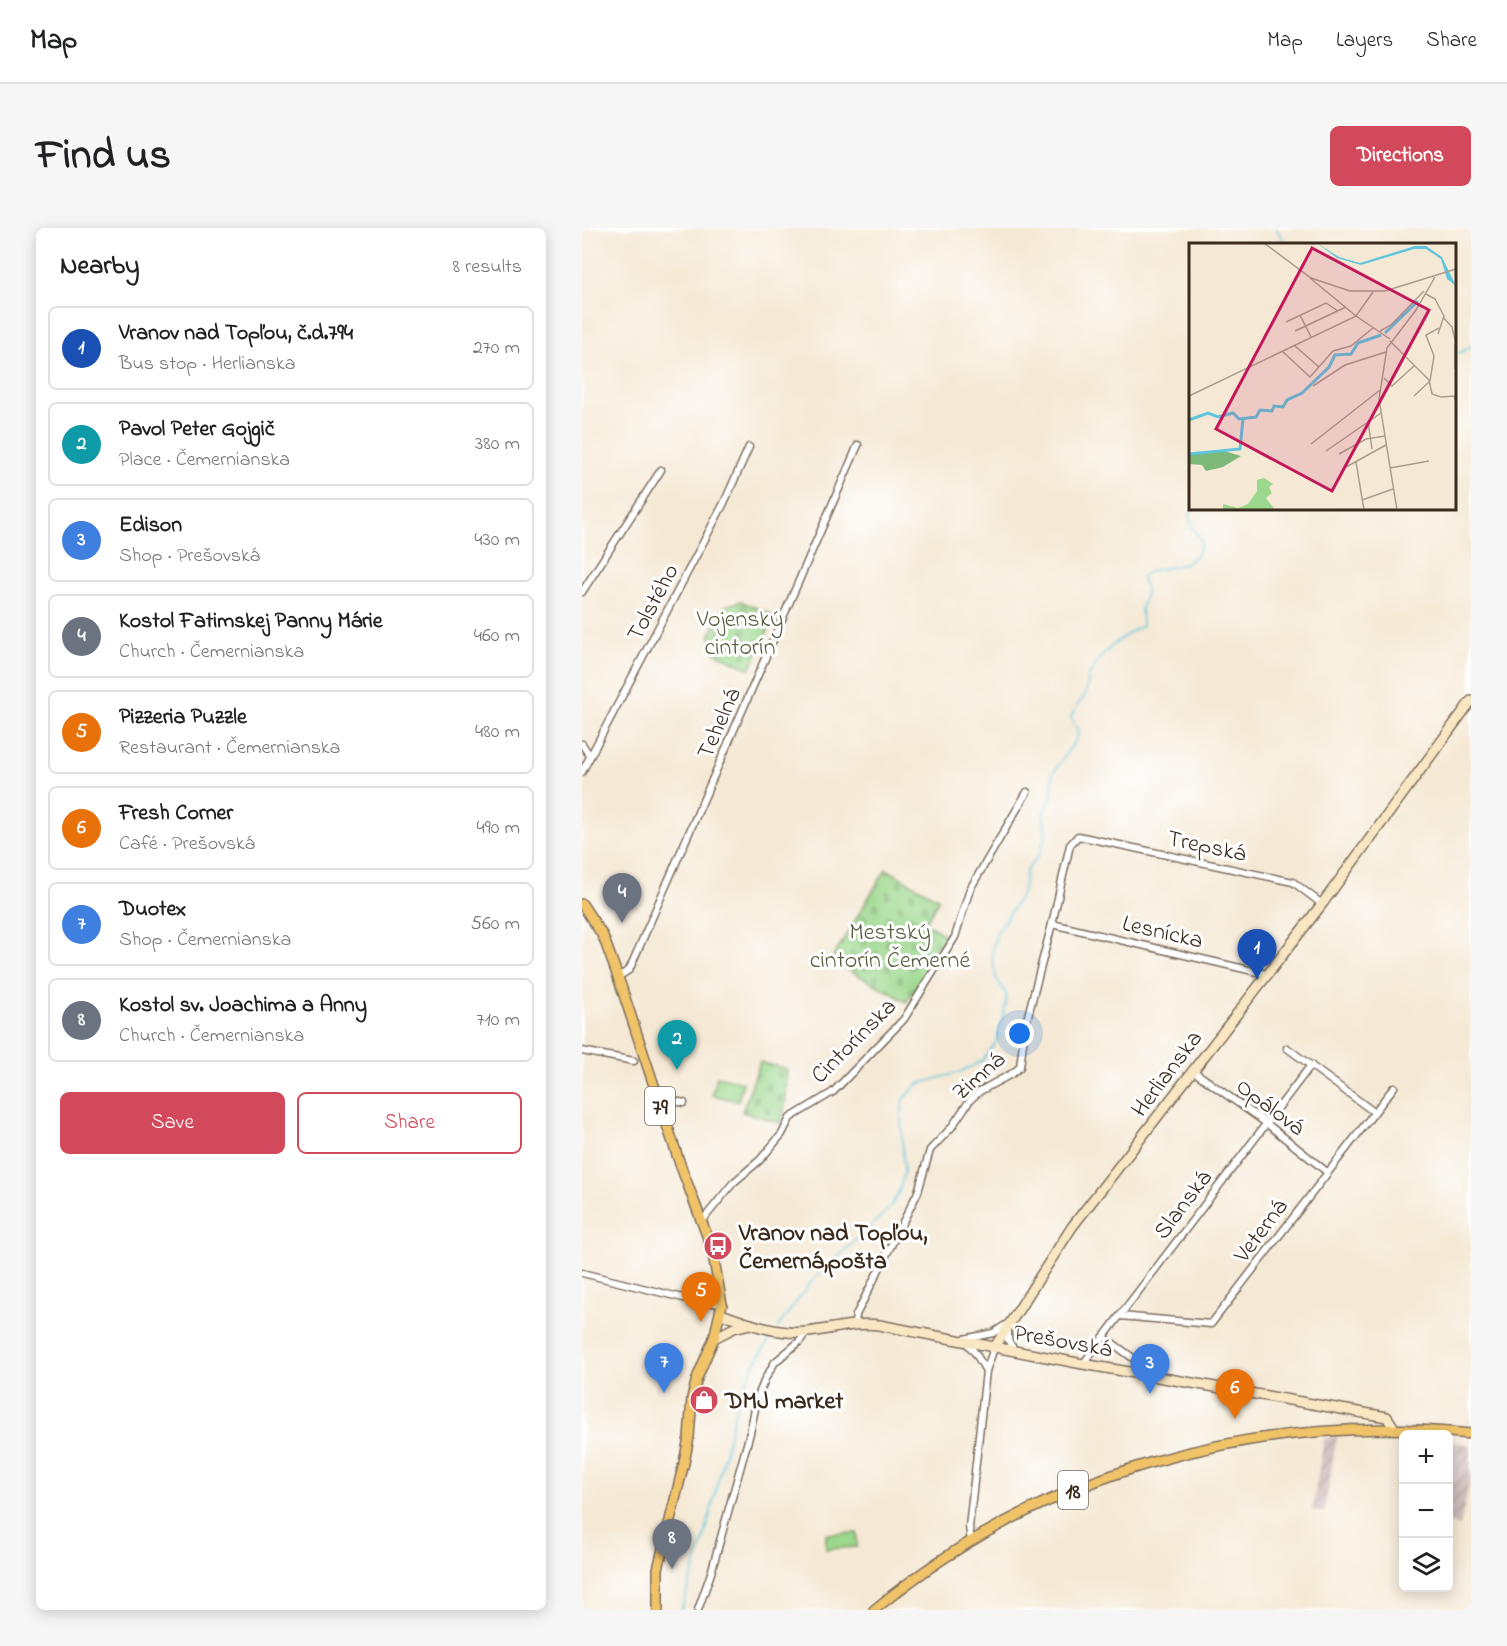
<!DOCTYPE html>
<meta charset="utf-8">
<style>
body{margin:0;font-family:"Indie Flower",sans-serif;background:#f6f6f6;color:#202124}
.controls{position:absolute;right:18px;bottom:18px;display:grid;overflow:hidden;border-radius:9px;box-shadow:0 3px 15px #0003}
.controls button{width:54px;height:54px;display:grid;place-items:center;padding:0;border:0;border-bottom:2px solid #e0e0e0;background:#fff;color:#202124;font:30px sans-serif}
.you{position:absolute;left:438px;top:806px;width:21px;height:21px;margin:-15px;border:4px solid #fff;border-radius:50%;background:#1a73e8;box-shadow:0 0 0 9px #1a73e833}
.badge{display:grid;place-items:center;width:39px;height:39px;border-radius:50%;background:#d1495b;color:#fff;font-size:20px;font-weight:700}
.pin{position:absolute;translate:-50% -50px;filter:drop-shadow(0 2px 3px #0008)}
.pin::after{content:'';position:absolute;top:32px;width:21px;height:18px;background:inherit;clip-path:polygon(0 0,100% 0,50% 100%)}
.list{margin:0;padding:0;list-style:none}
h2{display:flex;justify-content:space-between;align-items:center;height:78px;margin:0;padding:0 24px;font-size:26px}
h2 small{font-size:20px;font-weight:400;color:#757577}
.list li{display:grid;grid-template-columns:39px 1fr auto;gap:18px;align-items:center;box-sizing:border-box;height:84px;margin:0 12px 12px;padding:0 12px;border:2px solid #e0e0e0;border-radius:9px}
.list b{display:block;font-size:22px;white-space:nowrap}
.list p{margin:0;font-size:20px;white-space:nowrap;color:#757577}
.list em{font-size:20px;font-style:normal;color:#757577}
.actions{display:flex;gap:12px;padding:18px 24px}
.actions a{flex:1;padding:14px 0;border:2px solid #d1495b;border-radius:9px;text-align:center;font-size:21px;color:#d1495b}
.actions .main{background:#d1495b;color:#fff}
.icon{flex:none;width:33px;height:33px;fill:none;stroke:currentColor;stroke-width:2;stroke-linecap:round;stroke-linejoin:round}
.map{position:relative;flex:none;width:889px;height:1382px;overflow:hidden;border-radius:9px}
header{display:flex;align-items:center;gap:36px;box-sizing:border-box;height:84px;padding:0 30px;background:#fff;border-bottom:2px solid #e0e0e0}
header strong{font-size:28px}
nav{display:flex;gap:33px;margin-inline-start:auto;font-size:21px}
.intro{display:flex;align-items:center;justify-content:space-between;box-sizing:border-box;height:144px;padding:0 36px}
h1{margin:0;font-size:42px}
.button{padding:15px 27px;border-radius:9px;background:#d1495b;color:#fff;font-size:21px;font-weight:700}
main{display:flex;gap:36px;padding:0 36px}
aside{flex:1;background:#fff;border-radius:9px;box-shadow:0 3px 15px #0003}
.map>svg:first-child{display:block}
</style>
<header>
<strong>Map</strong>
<nav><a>Map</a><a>Layers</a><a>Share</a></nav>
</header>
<div class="intro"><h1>Find us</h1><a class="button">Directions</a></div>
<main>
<aside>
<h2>Nearby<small>8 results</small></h2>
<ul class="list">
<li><span class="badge" style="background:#1a4fb4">1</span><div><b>Vranov nad Topľou, č.d.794</b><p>Bus stop · Herlianska</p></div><em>270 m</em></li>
<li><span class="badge" style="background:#0f9aa8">2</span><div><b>Pavol Peter Gojgič</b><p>Place · Čemernianska</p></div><em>380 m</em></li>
<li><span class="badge" style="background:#3f7fe0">3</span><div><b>Edison</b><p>Shop · Prešovská</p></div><em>430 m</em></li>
<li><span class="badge" style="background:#6b7280">4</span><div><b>Kostol Fatimskej Panny Márie</b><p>Church · Čemernianska</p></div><em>460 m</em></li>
<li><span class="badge" style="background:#e8710a">5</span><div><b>Pizzeria Puzzle</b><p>Restaurant · Čemernianska</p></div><em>480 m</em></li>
<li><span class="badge" style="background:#e8710a">6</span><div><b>Fresh Corner</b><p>Café · Prešovská</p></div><em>490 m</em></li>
<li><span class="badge" style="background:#3f7fe0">7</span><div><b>Duotex</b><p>Shop · Čemernianska</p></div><em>560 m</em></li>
<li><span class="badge" style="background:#6b7280">8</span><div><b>Kostol sv. Joachima a Anny</b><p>Church · Čemernianska</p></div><em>710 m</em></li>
</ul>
<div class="actions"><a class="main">Save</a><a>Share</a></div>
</aside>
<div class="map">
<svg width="889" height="1382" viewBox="0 0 889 1382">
<defs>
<pattern id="industrial-furrows" width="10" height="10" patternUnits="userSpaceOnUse" patternTransform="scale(1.5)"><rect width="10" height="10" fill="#d1bfbd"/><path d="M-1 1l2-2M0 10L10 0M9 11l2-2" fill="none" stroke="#b4a4a2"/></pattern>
<pattern id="cemetery-stones" width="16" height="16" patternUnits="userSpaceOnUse" patternTransform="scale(1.5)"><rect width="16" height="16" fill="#9bd78c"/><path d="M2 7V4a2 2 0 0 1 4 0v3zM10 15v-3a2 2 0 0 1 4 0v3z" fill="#86b978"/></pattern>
</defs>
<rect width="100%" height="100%" fill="#fff"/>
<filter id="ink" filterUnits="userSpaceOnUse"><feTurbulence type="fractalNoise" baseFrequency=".0167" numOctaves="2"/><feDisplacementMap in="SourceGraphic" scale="12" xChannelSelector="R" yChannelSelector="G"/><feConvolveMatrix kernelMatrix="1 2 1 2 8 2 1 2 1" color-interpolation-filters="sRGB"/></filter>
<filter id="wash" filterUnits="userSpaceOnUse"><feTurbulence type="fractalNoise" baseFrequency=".008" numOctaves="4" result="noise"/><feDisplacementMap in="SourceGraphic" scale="24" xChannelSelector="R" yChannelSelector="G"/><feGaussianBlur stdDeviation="1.35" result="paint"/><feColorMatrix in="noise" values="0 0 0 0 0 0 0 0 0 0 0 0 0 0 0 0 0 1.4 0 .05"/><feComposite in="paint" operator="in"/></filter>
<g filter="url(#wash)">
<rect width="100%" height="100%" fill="#f5e9d5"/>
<g fill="url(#industrial-furrows)">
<path d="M755,1208L742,1284L730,1283L742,1211Z"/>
<path d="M867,1214L889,1217V1249L878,1298L867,1295Z"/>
</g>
<g fill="url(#cemetery-stones)" stroke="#6b8055" stroke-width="1.5">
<path d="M159,373L193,388L168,441L133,425L128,408L141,379Z"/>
<path d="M304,641L357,671L343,695L364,708L325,774L249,732Z"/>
<path d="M178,834L205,841L204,873L199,895L160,884Z"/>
</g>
<g fill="#9bd78c" stroke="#6b8055" stroke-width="1.5">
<path d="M135,848L161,854L156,873L130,867Z"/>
<path d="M275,1305V1319L244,1321V1306Z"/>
</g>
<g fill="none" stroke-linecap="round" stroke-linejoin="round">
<g stroke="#5fc5dd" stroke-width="1.5">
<path d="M694,0L704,16"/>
<path d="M872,124L878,125L889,118"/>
<path d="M196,1099L228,1055L307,981L317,964L322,945L319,888L322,871L336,856L378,844L400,833L414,814L424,776V765L414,750L410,726L414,706L440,666L444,643L457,627L464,605L461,585L470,567L471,545L495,510L496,503L489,489C492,481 497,476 502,469C506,462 505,453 508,446C518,425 540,408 560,398L559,380L563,369L564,360L559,349C581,332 610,349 620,314L609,297L608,285L612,280"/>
<path d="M99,1382L122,1311L156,1170L173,1135L192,1105"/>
</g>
</g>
</g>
<g filter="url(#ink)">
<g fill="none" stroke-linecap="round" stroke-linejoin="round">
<g stroke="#7c6d5e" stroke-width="9">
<g id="street">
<path d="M0,364L79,242"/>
<path d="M0,516L8,528"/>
<path d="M0,544L142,275L167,219"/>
<path d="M470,696L684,746"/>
<path d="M36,749L47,742L49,738L276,217"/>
<path d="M705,820L792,884"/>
<path d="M0,823L52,833"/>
<path d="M610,842L684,895L745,944"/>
<path d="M75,869L102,875"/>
<path d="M120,993L151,955L178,932L200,906L208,890L251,864L322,791L373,709L388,661L445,564"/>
<path d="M0,1045L109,1072L140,1076"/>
<path d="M538,1088L629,1096L812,859"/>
<path d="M273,1096L274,1087L336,964L348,922L369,900L388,872L398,863L431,845L438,839L443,799L470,696L488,617L496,608L711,654L740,676"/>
<path d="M426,1100V1112L433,1123"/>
<path d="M522,1109L551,1130"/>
<path d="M382,1111L411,1105L425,1096"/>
<path d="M384,1114L394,1126L404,1143"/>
<path d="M501,1136L729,837"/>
<path d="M389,1313L387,1299L404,1143L412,1120"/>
<path d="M116,1382L129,1345L168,1205L175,1171L183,1151L193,1134L218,1113L224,1104"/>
</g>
</g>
<g stroke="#7c6d5e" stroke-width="12">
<g id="secondary">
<path d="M139,1086C166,1096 197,1107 226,1104C251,1101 272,1094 297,1097L501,1136L805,1189L812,1200"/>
<path d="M132,1110L152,1100L168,1096"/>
<path d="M412,1120L490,999L740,676L889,473"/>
</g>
</g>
<g stroke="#7c6d5e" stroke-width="12">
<g id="primary">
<path d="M0,676L21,708L36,749L98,936L130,1021L140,1076L132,1110L115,1150L110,1170L107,1209L102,1235L76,1341V1382"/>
<path d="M292,1382C458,1244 675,1183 889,1206"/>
</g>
</g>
<use href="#street" stroke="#fff" stroke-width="6"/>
<use href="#secondary" stroke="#f9e7c3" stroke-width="9"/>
<use href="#primary" stroke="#f0c369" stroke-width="9"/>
</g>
</g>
<defs>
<g id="bus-disc" transform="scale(1.5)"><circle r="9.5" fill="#d1495b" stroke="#fff"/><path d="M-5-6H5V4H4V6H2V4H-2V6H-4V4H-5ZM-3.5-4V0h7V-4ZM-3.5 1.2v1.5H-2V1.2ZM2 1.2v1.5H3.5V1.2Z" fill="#fff"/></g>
<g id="shop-disc" transform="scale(1.5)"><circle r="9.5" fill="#d1495b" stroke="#fff"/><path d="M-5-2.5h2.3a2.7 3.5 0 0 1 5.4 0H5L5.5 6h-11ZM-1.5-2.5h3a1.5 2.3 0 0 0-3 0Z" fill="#fff"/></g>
</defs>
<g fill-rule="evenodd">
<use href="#bus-disc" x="136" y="1018"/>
<use href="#shop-disc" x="122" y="1172"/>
</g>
<g text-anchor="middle" stroke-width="6" stroke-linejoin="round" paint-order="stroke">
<g fill="#fff" stroke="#766a62" stroke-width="1.5">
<rect x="63" y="859" width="30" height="38" rx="4.5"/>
<rect x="476" y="1243" width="30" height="38" rx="4.5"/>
</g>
<g font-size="22" font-weight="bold" fill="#3b2a1e">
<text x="78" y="886">79</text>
<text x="491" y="1270">18</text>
</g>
<g font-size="24" fill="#3b2a1e" stroke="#fff">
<text transform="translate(70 374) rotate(-62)" y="8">Tolstého</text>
<text transform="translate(136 495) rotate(-66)" y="8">Tehelná</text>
<text transform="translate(625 617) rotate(12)" y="8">Trepská</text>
<text transform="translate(581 703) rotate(13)" y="8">Lesnícka</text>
<text transform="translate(271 812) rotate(-45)" y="8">Cintorínska</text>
<text transform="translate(584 845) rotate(-53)" y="8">Herlianska</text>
<text transform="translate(396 847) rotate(-41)" y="8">Zimná</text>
<text transform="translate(689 878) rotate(37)" y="8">Opálová</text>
<text transform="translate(600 976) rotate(-53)" y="8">Slanská</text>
<text transform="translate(678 1002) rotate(-53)" y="8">Veterná</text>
<text transform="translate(481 1112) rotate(10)" y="8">Prešovská</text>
</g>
<g font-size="24" fill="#585e3f" stroke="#fff">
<text x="158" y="398">Vojenský<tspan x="158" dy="28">cintorín</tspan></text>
<text x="308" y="711">Mestský<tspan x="308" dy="28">cintorín Čemerné</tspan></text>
</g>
<g font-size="24" font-weight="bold" fill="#3b2a1e" stroke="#fff" text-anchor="start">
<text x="157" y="1012">Vranov nad Topľou,<tspan x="157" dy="28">Čemerná,pošta</tspan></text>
<text x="143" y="1180">DMJ market</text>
</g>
</g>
<g transform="translate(607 15)">
<rect width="267" height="267" fill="#f5e9d5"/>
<path d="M75,235L84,241L80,244L83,250L77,255L86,267H34V261L49,265L59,261L68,248V237Z" fill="#9bd78c"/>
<path d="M35,208L52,213L34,224L17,228L13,222L0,221V211Z" fill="#7cb878"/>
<path d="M128,0L150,14L171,20L226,3H237L253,14L267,43L258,36L252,16L237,6H225L172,22L148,15Z" fill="#5fc5dd"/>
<path fill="none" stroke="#5fc5dd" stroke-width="3" d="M196,90L229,58M0,177L19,170L29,174L44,170L50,176L67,174L71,167L83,168L85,163L94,164L98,157L113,150L140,124L146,112L162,111L169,100L192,92M0,211L51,206L54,176"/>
<path fill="none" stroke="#ab9d8c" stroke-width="1.5" d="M75,0L122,35L161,48H196L267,26M121,35L167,73L184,49M237,51L246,56L255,73L249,91M111,72L122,94M254,74L263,84L267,101M97,79L137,60L149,68M106,88L157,64M191,88L202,82L235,48M201,98L240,137L243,151L252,154L265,153L267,158M106,103L130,124M93,108L121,134L144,108L162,103L184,85M266,126V101M195,135L203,143L226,122M241,138L245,113L237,92L250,85M124,143L156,122L197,109M0,153L167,73L201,96M225,153L241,138M179,178L183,206M122,201L191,147M137,208L192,170M150,211L177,196L196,193M167,219L175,267M157,224L197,202M201,225L240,218M173,257L204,246M208,267L190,156L198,105L227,67L246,34"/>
<path fill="#c2185b" fill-opacity="0.15" stroke="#c2185b" stroke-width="3" d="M123,5L240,67L143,248L27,186Z"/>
<rect width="267" height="267" fill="none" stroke="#3b2a1e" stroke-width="3"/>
</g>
</svg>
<div class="controls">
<button>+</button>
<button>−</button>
<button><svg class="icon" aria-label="layers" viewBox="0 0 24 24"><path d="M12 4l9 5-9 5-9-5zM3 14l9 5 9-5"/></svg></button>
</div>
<div class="you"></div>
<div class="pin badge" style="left:675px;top:751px;background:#1a4fb4">1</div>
<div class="pin badge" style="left:95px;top:842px;background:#0f9aa8">2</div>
<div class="pin badge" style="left:568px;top:1166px;background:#3f7fe0">3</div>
<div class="pin badge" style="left:40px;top:695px;background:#6b7280">4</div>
<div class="pin badge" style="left:119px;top:1094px;background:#e8710a">5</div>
<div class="pin badge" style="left:653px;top:1191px;background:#e8710a">6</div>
<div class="pin badge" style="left:82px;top:1165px;background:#3f7fe0">7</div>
<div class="pin badge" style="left:90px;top:1341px;background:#6b7280">8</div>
</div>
</main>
